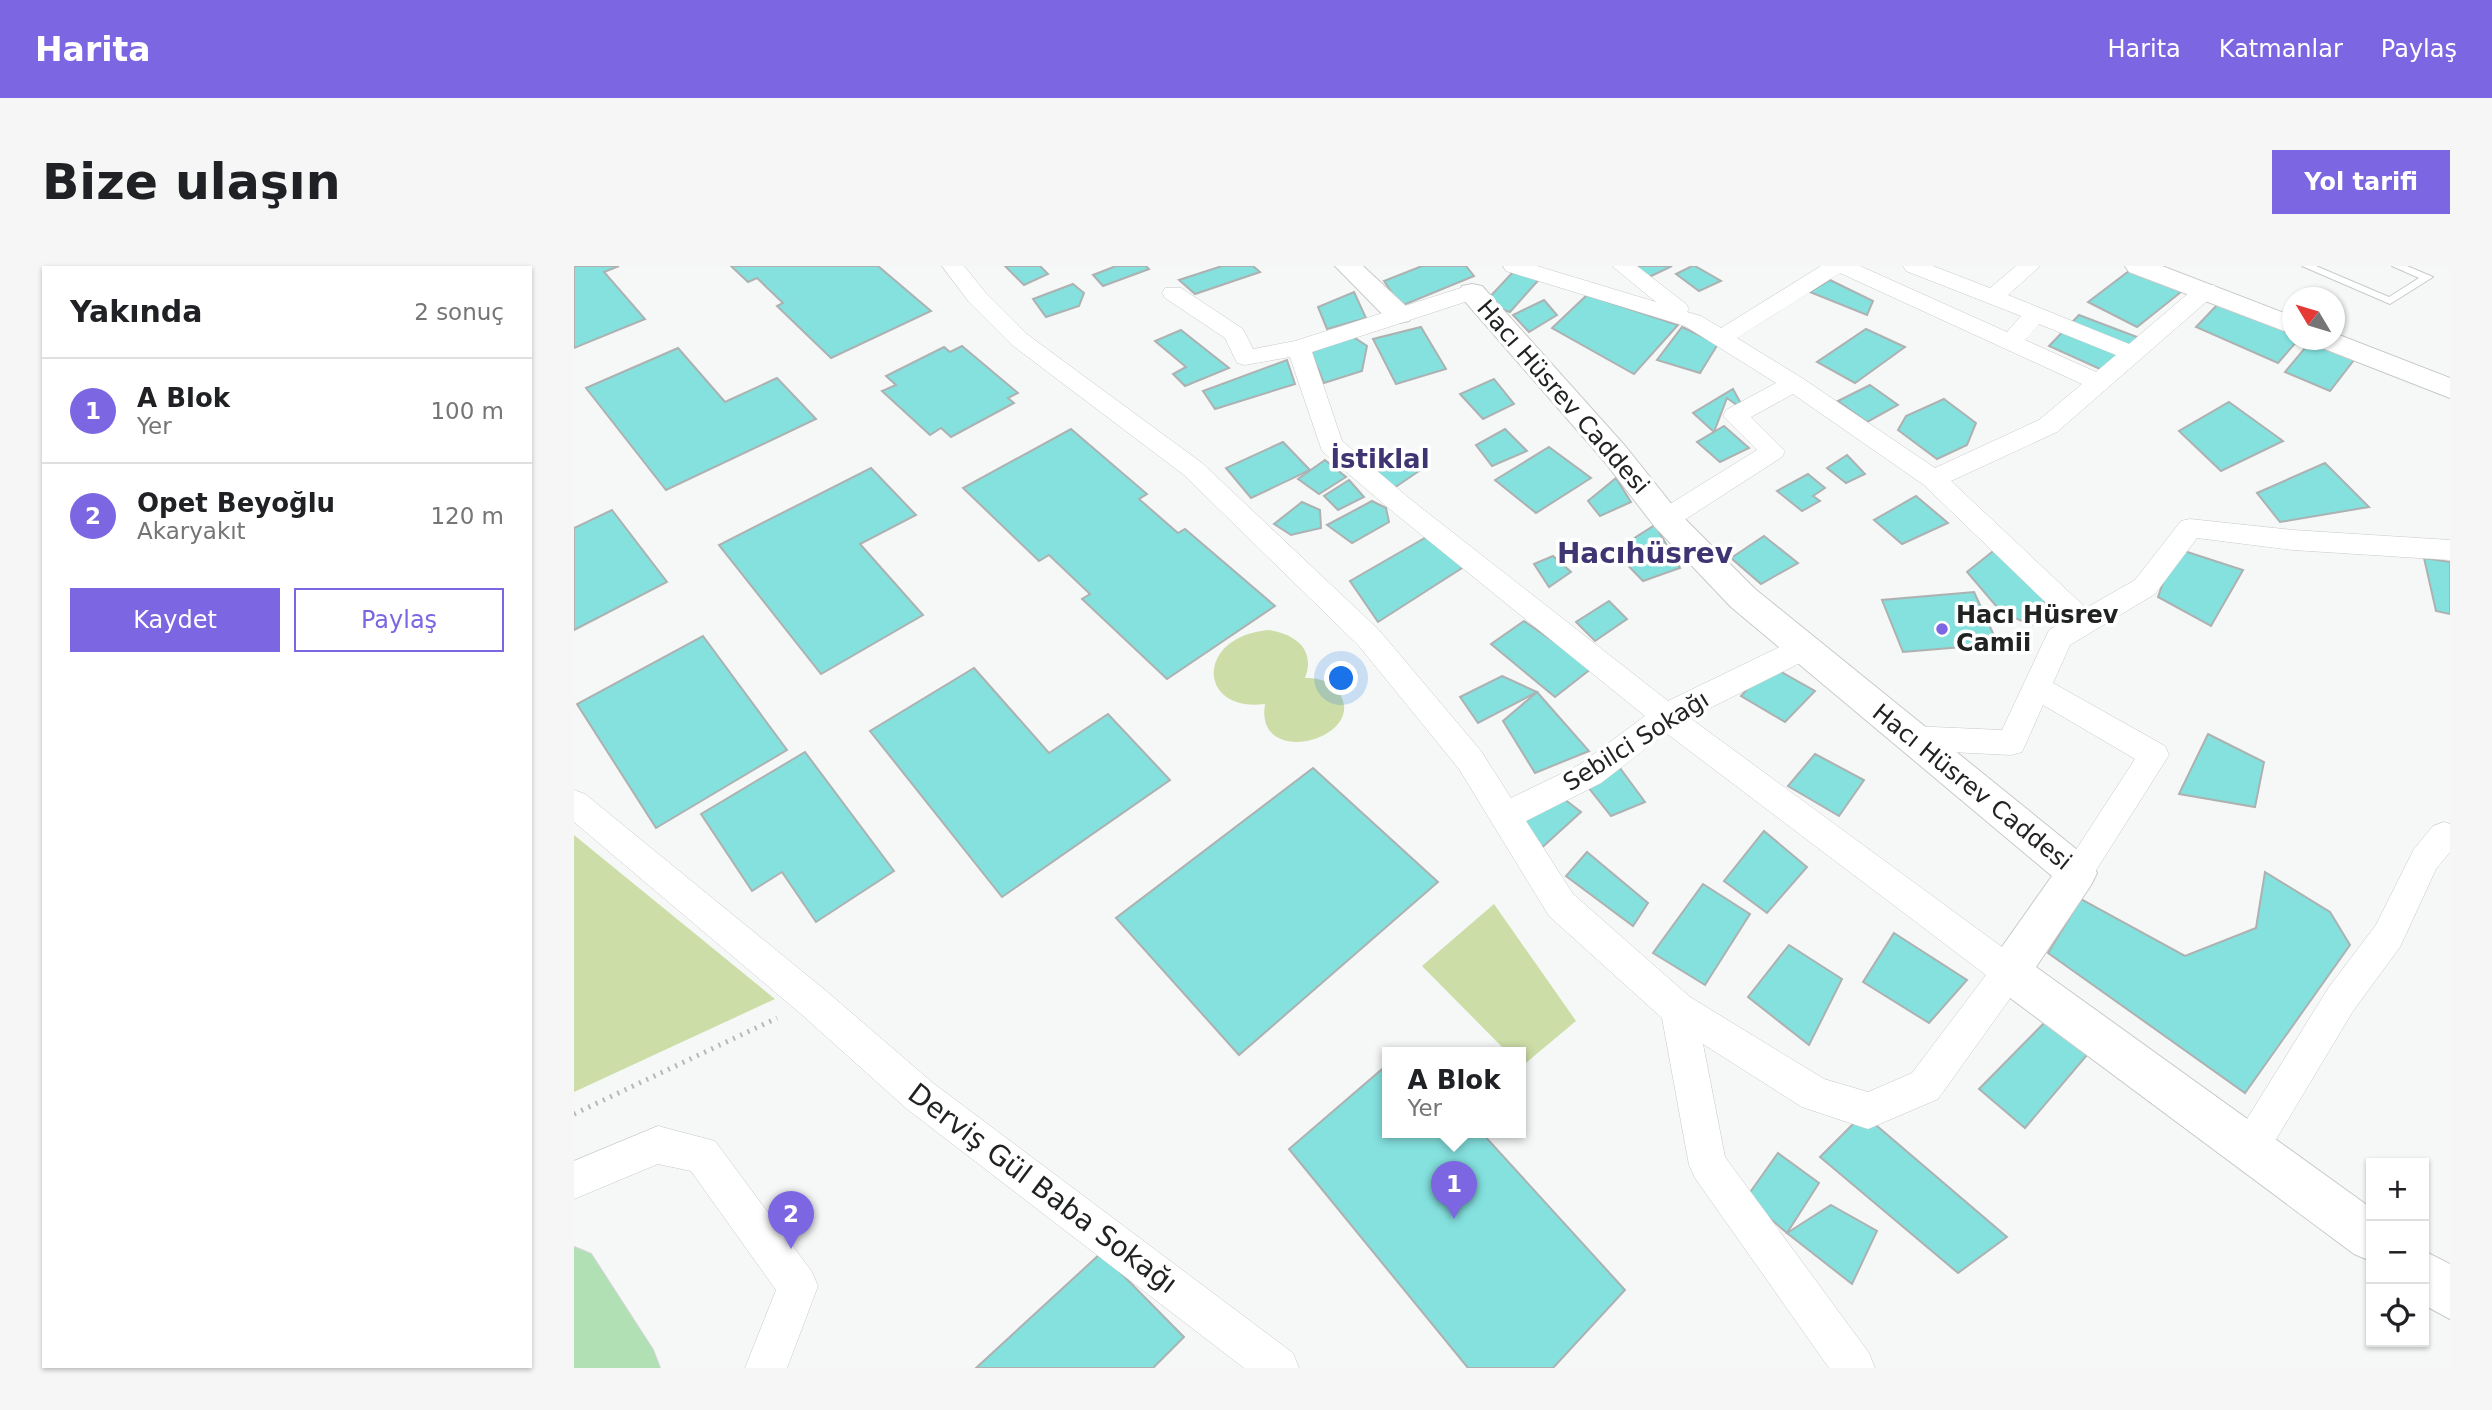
<!DOCTYPE html>
<html lang="tr">
<meta charset="utf-8">
<style>
body{margin:0;font-family:"DejaVu Sans",sans-serif;background:#f6f6f6;color:#202124}
.controls{position:absolute;right:21px;bottom:21px;display:grid;overflow:hidden;border-radius:0px;box-shadow:0 2px 5px #0004}
.controls button{width:63px;height:63px;display:grid;place-items:center;padding:0;border:0;border-bottom:2px solid #e0e0e0;background:#fff;color:#202124;font:35px sans-serif}
.compass{position:absolute;left:1708px;top:21px;width:63px;height:63px;border-radius:50%;background:#fff;box-shadow:0 2px 5px #0004;rotate:308deg}
.you{position:absolute;left:768px;top:413px;width:24px;height:24px;margin:-18px;border:5px solid #fff;border-radius:50%;background:#1a73e8;box-shadow:0 0 0 10px #1a73e833}
.badge{display:grid;place-items:center;width:46px;height:46px;border-radius:50%;background:#7c66e1;color:#fff;font-size:23px;font-weight:700}
.pin{position:absolute;translate:-50% -58px;filter:drop-shadow(0 2px 4px #0008)}
.pin::after{content:'';position:absolute;top:37px;width:24px;height:21px;background:inherit;clip-path:polygon(0 0,100% 0,50% 100%)}
.popup{position:absolute;left:808px;top:781px;width:144px;height:91px;box-sizing:border-box;display:grid;place-content:center;border-radius:0px;background:#fff;filter:drop-shadow(0 2px 5px #0005);font-size:23px;white-space:nowrap;color:#757577}
.popup b{font-size:26px;color:#202124}
.popup::after{content:'';position:absolute;left:50%;top:100%;margin-left:-14px;border:14px solid transparent;border-top-color:#fff}
.list{margin:0;padding:0;list-style:none}
h2{display:flex;justify-content:space-between;align-items:center;height:91px;margin:0;padding:0 28px;font-size:30px}
h2 small{font-size:23px;font-weight:400;color:#757577}
.list li{display:grid;grid-template-columns:46px 1fr auto;gap:21px;align-items:center;box-sizing:border-box;height:105px;padding:0 28px;border-top:2px solid #e0e0e0}
.list b{display:block;font-size:26px;white-space:nowrap}
.list p{margin:0;font-size:23px;white-space:nowrap;color:#757577}
.list em{font-size:23px;font-style:normal;color:#757577}
.actions{display:flex;gap:14px;padding:21px 28px}
.actions a{flex:1;padding:16px 0;border:2px solid #7c66e1;border-radius:0px;text-align:center;font-size:24px;color:#7c66e1}
.actions .main{background:#7c66e1;color:#fff}
.icon{flex:none;width:38px;height:38px;fill:none;stroke:currentColor;stroke-width:2;stroke-linecap:round;stroke-linejoin:round}
.map{position:relative;flex:none;width:1876px;height:1102px;overflow:hidden;border-radius:0px}
header{display:flex;align-items:center;gap:42px;box-sizing:border-box;height:98px;padding:0 35px;background:#7c66e1;color:#fff}
header strong{font-size:33px}
nav{display:flex;gap:38px;margin-inline-start:auto;font-size:24px}
.intro{display:flex;align-items:center;justify-content:space-between;box-sizing:border-box;height:168px;padding:0 42px}
h1{margin:0;font-size:49px}
.button{padding:18px 32px;border-radius:0px;background:#7c66e1;color:#fff;font-size:24px;font-weight:700}
main{display:flex;gap:42px;padding:0 42px}
aside{flex:1;background:#fff;border-radius:0px;box-shadow:0 2px 5px #0004}
.map>svg:first-child{display:block}
</style>
<header>
<strong>Harita</strong>
<nav><a>Harita</a><a>Katmanlar</a><a>Paylaş</a></nav>
</header>
<div class="intro"><h1>Bize ulaşın</h1><a class="button">Yol tarifi</a></div>
<main>
<aside>
<h2>Yakında<small>2 sonuç</small></h2>
<ul class="list">
<li><span class="badge">1</span><div><b>A Blok</b><p>Yer</p></div><em>100 m</em></li>
<li><span class="badge">2</span><div><b>Opet Beyoğlu</b><p>Akaryakıt</p></div><em>120 m</em></li>
</ul>
<div class="actions"><a class="main">Kaydet</a><a>Paylaş</a></div>
</aside>
<div class="map">
<svg width="1876" height="1102" viewBox="0 0 1876 1102">
<rect width="100%" height="100%" fill="#f5f8f7"/>
<g fill="#cddda7">
<path d="M695,364C721,368 742,383 731,412C743,412 756,414 764,425C798,472 680,505 691,438C623,447 621,370 695,364Z"/>
<path d="M0,569L201,733L0,826Z"/>
<path d="M920,638L1002,755L947,801L946,787H934L848,700Z"/>
</g>
<g fill="#84e1de" stroke="#adb1b1" stroke-width="2">
<path d="M0,0H45L30,6L71,53L0,82Z"/>
<path d="M157,0H304L357,45L257,92L203,40L209,37L183,12L174,16Z"/>
<path d="M431,0H466L474,8L450,19Z"/>
<path d="M542,0H572L575,3L529,20L519,9Z"/>
<path d="M648,0H679L686,6L621,28L605,14Z"/>
<path d="M848,0H892L900,10L827,40L810,15Z"/>
<path d="M1060,0H1098L1075,11Z"/>
<path d="M1118,0H1121L1147,15L1125,25L1102,8Z"/>
<path d="M1559,2L1607,26L1563,61L1514,36Z"/>
<path d="M938,7L969,9L936,46L910,37Z"/>
<path d="M1256,14L1299,35L1293,49L1236,26Z"/>
<path d="M499,18L510,27L505,40L472,51L459,33Z"/>
<path d="M780,26L792,52L753,63L744,41Z"/>
<path d="M1013,29L1104,59L1060,108L978,62Z"/>
<path d="M970,34L983,49L955,66L939,49Z"/>
<path d="M1646,36L1718,67V74H1724L1704,97L1622,61Z"/>
<path d="M1505,49L1563,71L1537,108L1475,80Z"/>
<path d="M847,61L872,103L822,118L799,73Z"/>
<path d="M1108,61L1144,78L1126,107L1083,94Z"/>
<path d="M1292,63L1331,81L1281,117L1243,96Z"/>
<path d="M607,64L655,102L611,120L599,108L612,101L581,75Z"/>
<path d="M775,68L793,80L788,105L750,117L737,86Z"/>
<path d="M1736,76L1780,94L1756,125L1711,106Z"/>
<path d="M388,80L444,127L434,132L440,137L377,171L367,162L356,169L308,125L322,119L312,110L370,81L376,86Z"/>
<path d="M104,82L151,136L203,112L242,153L92,224L12,122Z"/>
<path d="M713,94L721,118L641,143L629,125Z"/>
<path d="M920,113L940,138L909,153L886,128Z"/>
<path d="M1296,119L1324,139L1293,156L1264,135Z"/>
<path d="M1159,123L1171,145L1153,132L1140,166L1119,147Z"/>
<path d="M1370,133L1402,157L1393,179L1363,193L1324,164L1332,150Z"/>
<path d="M1655,136L1709,175L1647,205L1605,165Z"/>
<path d="M1150,160L1175,182L1146,196L1123,176Z"/>
<path d="M497,163L573,228L565,233L604,267L611,263L701,340L593,413L508,333L516,328L475,289L465,295L389,222Z"/>
<path d="M931,163L953,185L918,200L902,179Z"/>
<path d="M709,176L736,204L677,232L652,202Z"/>
<path d="M975,181L1017,212L962,247L921,214Z"/>
<path d="M840,186L848,203L820,222L803,207Z"/>
<path d="M1273,189L1291,208L1272,217L1253,202Z"/>
<path d="M751,194L772,211L745,228L724,213Z"/>
<path d="M1751,197L1795,241L1706,256L1683,227Z"/>
<path d="M297,202L342,249L286,278L349,349L247,408L145,279Z"/>
<path d="M1234,208L1251,222L1239,230L1246,235L1228,245L1203,225Z"/>
<path d="M1042,212L1057,236L1026,250L1014,235Z"/>
<path d="M775,214L790,231L764,244L750,230Z"/>
<path d="M1342,230L1374,257L1328,278L1300,254Z"/>
<path d="M798,235L812,242L815,256L778,277L753,259Z"/>
<path d="M728,236L746,244L747,262L717,269L700,258Z"/>
<path d="M38,244L93,316L0,364V262Z"/>
<path d="M1081,259L1106,302L1069,315L1040,285Z"/>
<path d="M856,269L891,300L804,356L776,315Z"/>
<path d="M1190,270L1224,297L1187,318L1157,292Z"/>
<path d="M1423,282L1469,327L1474,350L1458,359L1428,347L1393,306Z"/>
<path d="M1601,282L1669,304L1637,360L1584,331Z"/>
<path d="M979,290L997,306L975,321L960,298Z"/>
<path d="M1850,292L1876,296V348L1862,345Z"/>
<path d="M1400,326L1424,378L1329,386L1308,334Z"/>
<path d="M1035,335L1053,353L1021,375L1002,356Z"/>
<path d="M950,355L1018,402L981,431L917,378Z"/>
<path d="M129,370L213,484L82,562L3,438Z"/>
<path d="M1195,399L1241,425L1211,456L1167,430Z"/>
<path d="M400,402L475,487L534,448L596,514L428,631L296,465Z"/>
<path d="M928,410L963,426L904,457L886,431Z"/>
<path d="M963,426L1015,485L961,507L929,455Z"/>
<path d="M1634,468L1690,496L1681,541L1605,528Z"/>
<path d="M231,486L320,605L242,656L208,606L178,625L127,548Z"/>
<path d="M1241,488L1290,514L1265,550L1214,520Z"/>
<path d="M739,502L864,616L665,789L542,652Z"/>
<path d="M1046,502L1071,536L1037,550L1014,521Z"/>
<path d="M980,525L1007,546L963,586L937,559Z"/>
<path d="M1190,565L1233,601L1193,647L1150,615Z"/>
<path d="M1013,586L1074,637L1059,660L992,610Z"/>
<path d="M1691,606L1756,646L1776,679L1671,827L1474,687L1507,633L1611,690L1682,662Z"/>
<path d="M1129,618L1176,648L1131,719L1079,687Z"/>
<path d="M1320,667L1393,714L1355,757L1289,716Z"/>
<path d="M1215,679L1268,713L1235,779L1174,731Z"/>
<path d="M1477,750L1513,789L1451,862L1405,823Z"/>
<path d="M814,798V867H908L1051,1024L979,1102H894L715,883Z"/>
<path d="M1289,848L1433,971L1384,1007L1246,891Z"/>
<path d="M1204,887L1245,917L1213,967L1172,932Z"/>
<path d="M1257,939L1303,965L1278,1018L1213,967Z"/>
<path d="M527,987L610,1071L579,1102H402Z"/>
</g>
<g fill="none" stroke-linecap="round" stroke-linejoin="round">
<g stroke="#c7cac9" stroke-width="2">
<path id="lane" d="M1728,0H1742L1815,31L1845,12L1818,0H1833L1859,11L1816,38Z"/>
</g>
<g stroke="#c7cac9" stroke-width="1">
<g id="street">
<path d="M368,0H390L411,26L454,69L628,197L805,364L907,485L937,532L1005,499L1071,450L818,245L748,185L716,91L671,99L663,97L651,72L591,32L588,27L591,22H607L669,63L679,83L721,75L890,21H906L909,26L906,31L738,86L768,175L836,233L1094,435L1220,374L1230,371L1240,374L1244,382L1240,390L1116,452L1447,695L1452,706L1447,717L1364,833L1294,863L1228,841L1129,778L1151,891L1295,1087L1301,1102H1255L1121,912L1115,899L1088,752L975,650L885,503L785,380L610,209L438,79L395,36ZM1092,467L1412,709L1338,807L1294,826L1250,813L1116,731L999,628L952,555L1027,517Z"/>
<path d="M929,0H963L1082,36L1038,0H1063L1112,38L1115,43L1113,46L1127,50L1147,62L1247,0H1286L1433,66L1447,50L1332,5L1329,0H1359L1416,22L1442,0H1466L1434,29L1555,78L1624,19H1640L1643,24L1640,29L1483,166L1377,215L1512,342L1561,314L1607,255L1616,253L1719,264L1876,274V294L1719,284L1623,272L1581,328L1496,379L1479,417L1591,480L1595,489L1514,617L1503,621L1492,617L1487,607L1561,493L1469,439L1448,486L1437,489L1336,484L1325,481L1321,472L1325,463L1336,460L1428,464L1475,364L1491,355L1350,219L1219,128L1177,151L1211,185L1208,191L1101,260L1092,262L1083,260L1079,253L1083,246L1183,184L1149,150L1152,144L1202,117L1111,60L932,5ZM1266,7L1508,118L1465,154L1361,202L1228,112L1163,72ZM1465,58L1542,89L1522,106L1451,74Z"/>
<path d="M0,524L11,528L251,724L359,817L719,1087L725,1102H670L333,843L227,748L0,556Z"/>
<path d="M1870,556L1876,558V586L1862,603L1826,681L1779,745L1689,895L1676,901L1663,895L1657,882L1663,869L1755,721L1802,659L1840,583L1859,560Z"/>
<path d="M84,860L141,875L238,1006L244,1020L213,1102H171L202,1024L117,905L84,898L0,933V895Z"/>
</g>
</g>
<g stroke="#c7cac9" stroke-width="2">
<g id="secondary">
<path d="M761,0H789L835,43L839,49L835,55L825,57L815,55Z"/>
<path d="M1551,0H1588L1718,50V68L1555,6Z"/>
<path d="M898,18L908,20L1052,181L1103,245L1181,323L1517,595L1523,607L1517,619L1462,701L1797,942V995L1780,988L1420,720L1414,706L1420,692L1478,610L1157,341L1081,261L1030,195L888,32L885,26L888,20Z"/>
<path d="M1760,67L1876,112V132L1743,80L1739,74H1760Z"/>
<path d="M1850,985L1876,998V1053L1850,1039Z"/>
</g>
</g>
<g stroke="#d3d3d3" stroke-width="2">
<path id="primary" d="M0,981L17,988L79,1084L86,1102H0Z"/>
</g>
<path stroke="#b5b8b7" stroke-width="5" stroke-dasharray="2 6" stroke-linecap="butt" d="M0,848L203,752"/>
<use href="#lane" fill="#fff" fill-rule="evenodd"/>
<use href="#street" fill="#fff" fill-rule="evenodd"/>
<use href="#secondary" fill="#fff" fill-rule="evenodd"/>
<use href="#primary" fill="#b2e0b5" fill-rule="evenodd"/>
</g>
<circle fill="#7c66e1" stroke="#fff" stroke-width="2.5" cx="1368" cy="363" r="7"/>
<g text-anchor="middle" stroke-width="7" stroke-linejoin="round" paint-order="stroke">
<g font-size="24" fill="#212222" stroke="#fff">
<text transform="translate(989 131) rotate(49)" y="8">Hacı Hüsrev Caddesi</text>
<text transform="translate(1062 475) rotate(-32)" y="8">Sebilci Sokağı</text>
<text transform="translate(1398 521) rotate(39)" y="8">Hacı Hüsrev Caddesi</text>
</g>
<g font-size="24" font-weight="bold" fill="#212222" stroke="#fff" text-anchor="start">
<text x="1382" y="357">Hacı Hüsrev<tspan x="1382" dy="28">Camii</tspan></text>
</g>
<g font-size="26" font-weight="bold" fill="#3f3572" stroke="#fff">
<text x="806" y="202">İstiklal</text>
</g>
<g font-size="28" font-weight="bold" fill="#3f3572" stroke="#fff">
<text x="1071" y="297">Hacıhüsrev</text>
</g>
<g font-size="28" fill="#212222" stroke="#fff">
<text transform="translate(469 922) rotate(37)" y="10">Derviş Gül Baba Sokağı</text>
</g>
</g>
</svg>
<div class="controls">
<button>+</button>
<button>−</button>
<button><svg class="icon" aria-label="locate" viewBox="0 0 24 24"><circle cx="12" cy="12" r="6"/><path d="M12 2v4M12 18v4M2 12h4M18 12h4"/></svg></button>
</div>
<svg class="compass" viewBox="-18 -18 36 36"><path d="M0-13l5 13h-10z" fill="#e53935"/><path d="M0 13l5-13h-10z" fill="#757577"/></svg>
<div class="you"></div>
<div class="pin badge" style="left:880px;top:953px">1</div>
<div class="popup"><b>A Blok</b>Yer</div>
<div class="pin badge" style="left:217px;top:983px">2</div>
</div>
</main>
